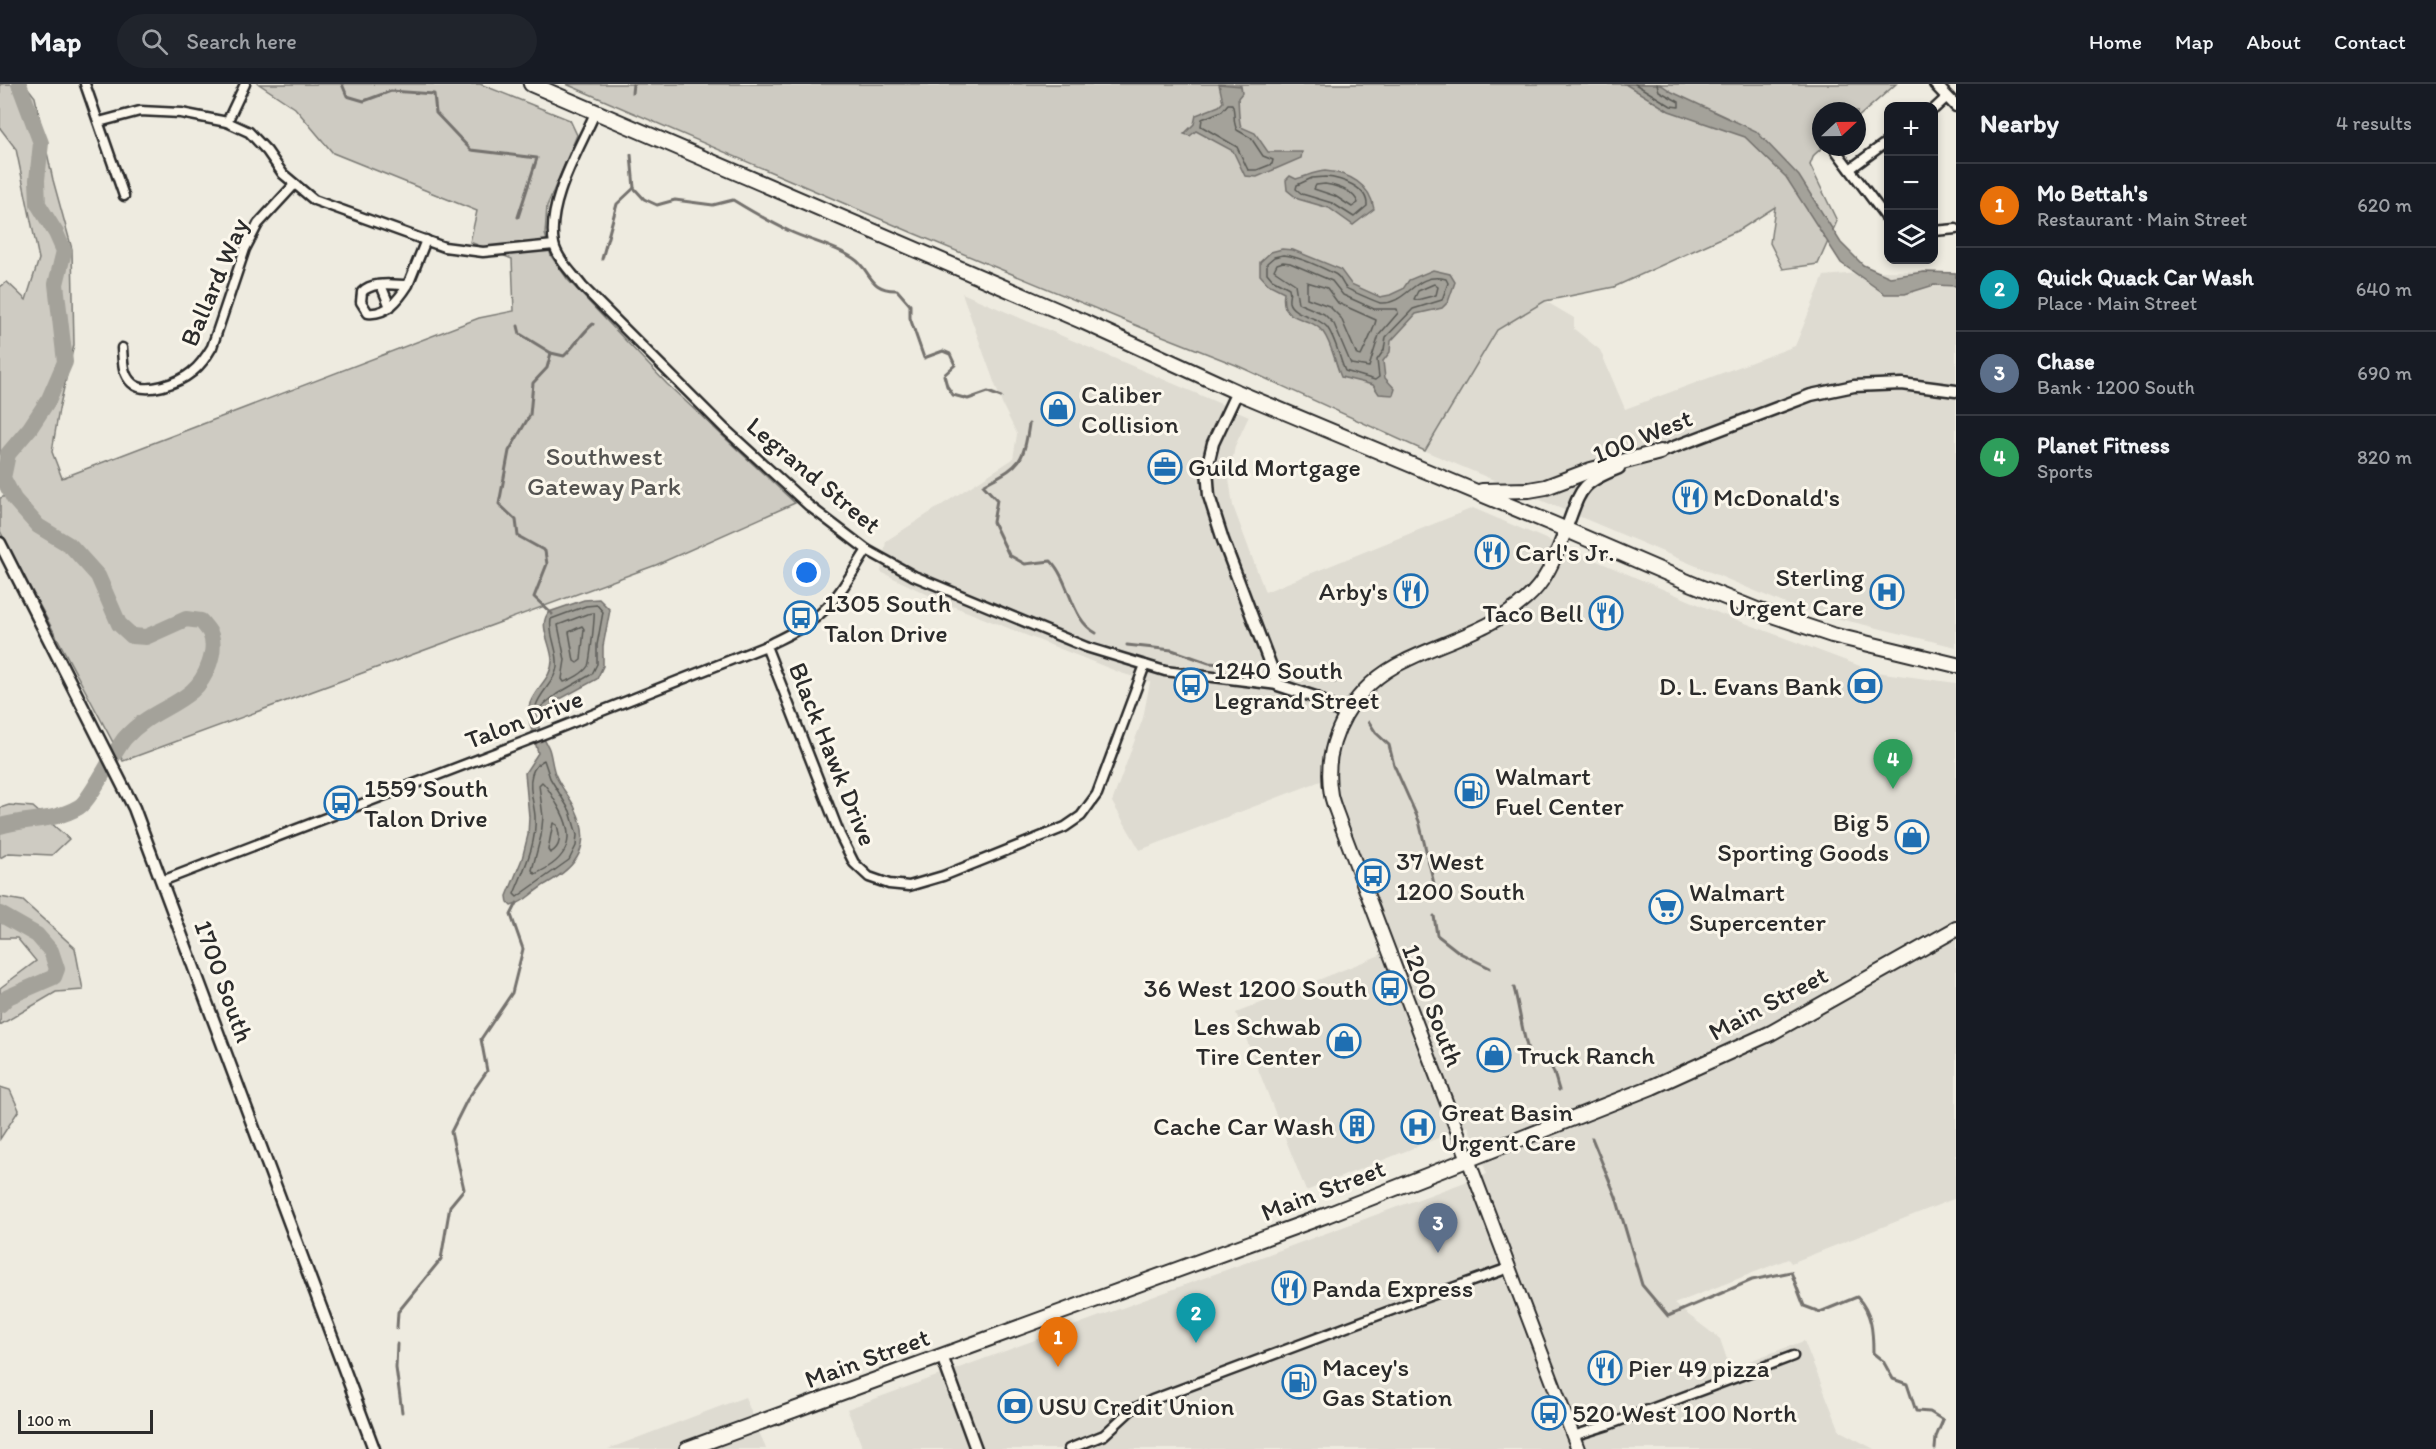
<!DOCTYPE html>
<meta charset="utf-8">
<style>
body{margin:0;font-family:Itim,sans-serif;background:#20242c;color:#f1f3f6}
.controls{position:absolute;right:18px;top:18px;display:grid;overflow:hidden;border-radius:12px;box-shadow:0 3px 9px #0003}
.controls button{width:54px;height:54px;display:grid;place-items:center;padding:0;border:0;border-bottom:2px solid #363941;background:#171b24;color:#f1f3f6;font:30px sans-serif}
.compass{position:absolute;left:1812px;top:18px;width:54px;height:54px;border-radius:50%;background:#171b24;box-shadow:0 3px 9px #0003;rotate:68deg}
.scale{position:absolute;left:18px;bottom:15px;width:135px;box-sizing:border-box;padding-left:6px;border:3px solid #2b2b2b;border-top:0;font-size:16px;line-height:21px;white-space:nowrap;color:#2b2b2b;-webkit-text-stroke:4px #fbf7ec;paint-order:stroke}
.you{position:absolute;left:807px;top:489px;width:21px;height:21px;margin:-15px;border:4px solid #fff;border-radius:50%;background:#1a73e8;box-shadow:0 0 0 9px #1a73e833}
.badge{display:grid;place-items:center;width:39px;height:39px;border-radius:50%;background:#7c3aed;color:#fff;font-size:20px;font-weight:700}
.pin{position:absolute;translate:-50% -50px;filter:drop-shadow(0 2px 3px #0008)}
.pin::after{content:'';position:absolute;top:32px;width:21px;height:18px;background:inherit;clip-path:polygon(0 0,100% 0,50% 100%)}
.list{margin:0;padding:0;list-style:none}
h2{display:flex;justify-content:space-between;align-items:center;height:78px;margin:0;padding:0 24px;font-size:26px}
h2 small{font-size:20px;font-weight:400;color:#9ea1a6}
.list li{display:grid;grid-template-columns:39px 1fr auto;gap:18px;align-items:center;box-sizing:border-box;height:84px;padding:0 24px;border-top:2px solid #363941}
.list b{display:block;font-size:22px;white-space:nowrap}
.list p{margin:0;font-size:20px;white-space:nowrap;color:#9ea1a6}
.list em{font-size:20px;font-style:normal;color:#9ea1a6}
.icon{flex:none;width:33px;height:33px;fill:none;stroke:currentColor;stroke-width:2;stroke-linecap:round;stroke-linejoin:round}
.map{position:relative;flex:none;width:1956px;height:1365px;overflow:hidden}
header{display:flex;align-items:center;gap:36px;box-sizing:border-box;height:84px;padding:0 30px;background:#171b24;border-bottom:2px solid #363941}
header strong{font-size:28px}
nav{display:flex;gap:33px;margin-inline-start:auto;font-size:21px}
.search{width:420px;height:54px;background:#20242c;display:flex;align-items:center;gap:15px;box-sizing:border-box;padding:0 21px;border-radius:33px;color:#9ea1a6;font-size:22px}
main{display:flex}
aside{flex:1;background:#171b24}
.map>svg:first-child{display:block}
</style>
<header>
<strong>Map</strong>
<div class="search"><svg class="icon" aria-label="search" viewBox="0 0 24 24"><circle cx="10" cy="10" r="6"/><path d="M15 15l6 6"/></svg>Search here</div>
<nav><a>Home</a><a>Map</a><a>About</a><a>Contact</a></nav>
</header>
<main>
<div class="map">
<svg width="1956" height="1365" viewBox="0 0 1956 1365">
<rect width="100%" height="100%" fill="#eeebe0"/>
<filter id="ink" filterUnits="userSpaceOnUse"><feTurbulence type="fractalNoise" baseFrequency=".0167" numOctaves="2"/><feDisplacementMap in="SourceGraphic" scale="12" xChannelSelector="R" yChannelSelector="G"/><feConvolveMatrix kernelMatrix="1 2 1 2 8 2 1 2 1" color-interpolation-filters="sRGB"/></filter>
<g filter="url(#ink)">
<g fill="#dedbd1">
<path d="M1880,187L1956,188V563L1795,524L1425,367L1497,246L1545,217L1574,234V245L1600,266L1625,325L1795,262L1824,192Z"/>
<path d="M962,209L1249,332L1235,362L1229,394L1233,422L1265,508L1473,424L1721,530L1876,588L1956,599V1114L1791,1179L1788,1175L1674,1220L1720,1255L1730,1284L1804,1257L1840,1347L1874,1365H863L847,1325L1487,1090L1468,1042L1306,1107L1236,929L1395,865L1326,695L1140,766L1112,718L1143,634L1150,598L1121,589L945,519L881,488L886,457L1013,375L1017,350L1002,320Z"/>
<path d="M745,1313L766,1365H608Z"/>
</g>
<g fill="#cecbc2" stroke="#7c7b76" stroke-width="1.5">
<path d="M0,0H25L35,13L53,96L72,165L74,261L59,325L52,368L62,394L479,234L514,227L512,175L470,158L477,127L333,69L295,24L259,0H480L570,36L577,51L547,122L545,150L551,172L568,196L667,300L795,419L656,481L123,677L0,447V414L15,409L0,399V203L7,198L26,216L39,175L16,65L0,44Z"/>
<path d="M566,0H1896L1857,34V27H1821V63H1823L1814,71L1810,81L1837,137L1818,180L1783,185L1770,159L1775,123L1741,145L1614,203L1545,217L1497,246L1425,367L1236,281L1145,245L913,149Z"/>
<path d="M9,721L33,723L69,755L52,771L9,769L0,774V724Z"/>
<path d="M0,813L23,817L75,864L83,906L56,908L0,941V904L36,877L17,854H0Z"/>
<path d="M0,1003L10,1006L19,1026L0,1055Z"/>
</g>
<g fill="#a4a29a" stroke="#74726e" stroke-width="1.5">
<path d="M1219,0L1241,2L1242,9L1238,14C1239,23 1238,33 1241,43L1255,49L1268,68H1302L1301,74L1257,93L1245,92L1233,67L1196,47L1190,52L1184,50L1194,40L1196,31L1219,22L1223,18Z"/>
<path d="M1625,0H1660L1672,8L1756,47L1799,92L1841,159L1863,181L1890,193L1924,188L1956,189V202L1934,201L1905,210H1885L1841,179L1786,93L1745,53L1669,27Z"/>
<path d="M1325,87C1349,89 1370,100 1374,125L1353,141L1329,124L1298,115L1287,106L1286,96L1290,92L1296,95C1307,92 1314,88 1325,87Z"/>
<path d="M1282,165L1293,166L1340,185L1351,200L1380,213L1390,211L1403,205L1409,196L1433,186L1450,190L1455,198L1448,218L1442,224L1416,230L1391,257L1390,268L1383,277L1385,294L1395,305L1393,311L1379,310L1373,301L1341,293C1335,279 1332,260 1323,248C1310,230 1279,241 1284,208L1268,200L1260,191V178L1271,168Z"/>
<path d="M599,515L610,526L603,562V582L597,595L560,615L538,635C537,646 545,655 549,665C552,674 552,684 556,692C561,704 570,713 575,724C593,761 578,782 546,800C533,807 526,818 511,822L508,819L507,812L522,775L528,751L529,733L525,689L538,669C535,655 527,638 529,623C532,606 552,595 552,577C552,561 537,541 549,528L584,516Z"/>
</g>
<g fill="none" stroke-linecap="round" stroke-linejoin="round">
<g stroke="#5b5b57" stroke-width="1.5">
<path d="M1635,0L1671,22L1679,23V18L1659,7L1657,0"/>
<path d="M1228,20H1232C1236,29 1232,37 1237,46L1251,54L1263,72L1273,76L1272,80L1257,86H1248L1237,63L1201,42L1202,35L1222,27Z"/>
<path d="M1325,93C1341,94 1368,103 1367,122L1354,133L1332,119L1302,110L1296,105L1297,101L1312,94Z"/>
<path d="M1325,100C1337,102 1354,107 1358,119L1352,123L1335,112L1314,105L1316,101Z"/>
<path d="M1283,171C1298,172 1321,183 1335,190C1341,193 1342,200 1346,204C1349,206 1377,218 1380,219C1408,221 1414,187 1446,195L1448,199L1442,216L1413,225L1386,253L1384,266L1377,276L1379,293L1375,296L1345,287C1339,273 1336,255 1327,243C1318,232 1292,231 1289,218C1288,213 1291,210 1289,204L1272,195L1267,189V179L1274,173Z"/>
<path d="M1283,178L1290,179L1332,197L1343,211L1374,225H1397L1398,229L1379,251L1369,283L1351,280L1334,240L1324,230L1298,219L1295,200L1274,186L1277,180Z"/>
<path d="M1307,198L1327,204L1338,219L1376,236C1374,246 1366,261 1361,272L1357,271L1341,234L1329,222L1307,214Z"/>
<path d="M1434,200L1438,203L1436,211L1417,216L1414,215L1418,207Z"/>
<path d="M586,522L597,521L603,528L597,561V580L592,590L557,610L538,625L536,622C540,608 555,598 557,583C559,566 548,551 551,535Z"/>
<path d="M594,529C595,532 590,578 588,582C584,589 571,596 564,598L562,595L565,576L558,541L587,530Z"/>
<path d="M582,542L584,545L581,576L577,579L574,577L569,548Z"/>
<path d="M544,676L550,694L570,727L577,751L576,762L569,776L517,813L514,810C524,785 537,760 535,732C534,719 528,703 532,690C534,683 538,679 544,676Z"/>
<path d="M542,698C549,704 553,714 558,722C577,754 569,775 535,790L532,786L541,752L543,733L539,701Z"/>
<path d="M553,739L557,741C560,752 562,763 550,769L548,766Z"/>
</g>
<g stroke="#74726e" stroke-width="3">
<path d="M342,0L347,12L364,17L391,7L434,10L436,29L471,66L537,74L518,133"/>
<path d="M632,9L633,0"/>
<path d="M631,71L634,104L644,115L657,121L675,116L713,121L733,116C751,127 770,138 789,147C810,157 833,161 853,174C872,186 868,207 897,206L910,221V234L924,274L943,267L950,270L955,281L944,291L947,302L953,311L968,315L988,308L1001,313"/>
<path d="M602,175L617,120L634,104"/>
<path d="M518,242L520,250L551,269"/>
<path d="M1029,340C1023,382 1019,381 983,401L997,416L993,438L1009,471L1025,480L1051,477C1070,497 1071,536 1096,549"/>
<path d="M552,530L534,513L547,480L545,467L518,452L516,436L499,420L509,367L530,331L533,299L547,284L551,269L564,272C575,262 581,250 593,240"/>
<path d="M1127,561L1172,566L1209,579L1246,582"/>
<path d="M1299,586L1318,589L1335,598"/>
<path d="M1369,638L1376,649L1389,661L1394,681L1419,737L1435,804"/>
<path d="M1434,832L1437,851L1460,869L1490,884"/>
<path d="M1514,904C1520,926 1522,950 1530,972C1554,974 1552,984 1559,1006"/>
<path d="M1592,1054L1616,1113L1642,1201L1668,1232L1752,1196L1791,1188L1804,1222L1820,1228L1857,1213C1872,1229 1873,1247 1873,1269L1883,1277L1893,1295L1907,1300L1916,1327L1930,1328L1943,1336L1936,1353L1935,1365"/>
<path d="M397,1244L398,1228L441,1175L450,1122L464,1105L451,1048L467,1016L487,987L481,955L512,909L523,865L511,831L517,819"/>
<path d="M397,1260L396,1284L402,1328"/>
</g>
<g stroke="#a4a29a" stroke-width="16">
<path d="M0,742C29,734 53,738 79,723C91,716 113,668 125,654C146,630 171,625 192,607C206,595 218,566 210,549C208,545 204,541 201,537L186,535L146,553L132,552L119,540L98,492L71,462L38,442L14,415L3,394L8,370L30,344L49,315L65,278L56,200L64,167L56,149L38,120L37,96L41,59L19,0"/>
<path d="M0,830L37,851L51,867L57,885L54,893L8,913L0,921"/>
</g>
<g stroke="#2b2b2b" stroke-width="13">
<g id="minor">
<path d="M85,0L124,112"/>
<path d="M1934,25L1947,13"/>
<path d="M595,29C579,66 546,119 554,160C557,175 573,190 582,202L725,345L808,421L867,466L914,492L1086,563L1165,587L1278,601"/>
<path d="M99,38L140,27L181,29L227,38L249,48L267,67L283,90L314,116L444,163L483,168L554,161"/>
<path d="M227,38L245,0"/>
<path d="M1834,64L1888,136"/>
<path d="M1850,85L1888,57"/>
<path d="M1934,147L1956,145"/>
<path d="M381,201L390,223"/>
<path d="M408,201C399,215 387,231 368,229L361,218L362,208C373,197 393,201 408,201L426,156"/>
<path d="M122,264C123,276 122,290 132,299C145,312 180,298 192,288C201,281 206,273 212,263L245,165L258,140L294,101"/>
<path d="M766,562L840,751L854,779L869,793L889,800L909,802L943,792L1065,743L1081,732L1097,710L1145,581"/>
<path d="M162,797L526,657L766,562C785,552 807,543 823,527C841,510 853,487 867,466"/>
<path d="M1573,1352L1608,1341L1793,1272"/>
<path d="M1069,1365L1104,1351L1131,1326L1152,1316L1424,1214L1509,1184"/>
</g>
</g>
<g stroke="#2b2b2b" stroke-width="15">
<g id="tertiary">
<path d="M1935,0L1956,22"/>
<path d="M1237,308L1213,359L1207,384L1209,412L1223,456L1278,601L1315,613L1345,631"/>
<path d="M1653,371L1811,311L1854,302L1902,300L1956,307"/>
<path d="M1566,445C1581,406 1578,400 1619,384"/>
<path d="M0,459L134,724L374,1365"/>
<path d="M942,1272L976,1365"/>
</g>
</g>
<g stroke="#2b2b2b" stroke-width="16">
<path id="secondary" d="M1566,445C1556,471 1548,496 1526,515C1491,546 1445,557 1405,577C1355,600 1321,655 1331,711C1333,721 1338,731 1341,741L1578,1365"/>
</g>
<g stroke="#2b2b2b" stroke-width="18">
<path id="primary" d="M687,1365L1327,1131L1652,1003L1771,949L1956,845"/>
</g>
<g stroke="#2b2b2b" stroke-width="18">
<g id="trunk">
<path d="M531,0L1084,238L1237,308L1553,440L1690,499L1757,526L1832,551L1956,581"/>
<path d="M1482,407L1529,406L1546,403L1591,386L1660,368"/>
</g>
</g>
<use href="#minor" stroke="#fbf7ec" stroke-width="8"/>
<use href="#tertiary" stroke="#fbf7ec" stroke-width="10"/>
<use href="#secondary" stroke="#fbf7ec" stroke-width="12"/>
<use href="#primary" stroke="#fbf7ec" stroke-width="14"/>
<use href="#trunk" stroke="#fbf7ec" stroke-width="14"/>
</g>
</g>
<defs>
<g id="shop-ring" transform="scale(1.725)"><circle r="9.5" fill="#fbf7ec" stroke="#1f6fb2" stroke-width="1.5"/><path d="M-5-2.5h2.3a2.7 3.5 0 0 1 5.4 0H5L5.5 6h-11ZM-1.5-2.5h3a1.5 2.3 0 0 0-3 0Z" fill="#1f6fb2"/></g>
<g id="office-ring" transform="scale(1.725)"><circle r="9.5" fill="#fbf7ec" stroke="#1f6fb2" stroke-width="1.5"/><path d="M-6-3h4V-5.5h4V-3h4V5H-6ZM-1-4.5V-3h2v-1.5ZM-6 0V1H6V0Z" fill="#1f6fb2"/></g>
<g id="restaurant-ring" transform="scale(1.725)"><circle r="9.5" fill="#fbf7ec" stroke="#1f6fb2" stroke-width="1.5"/><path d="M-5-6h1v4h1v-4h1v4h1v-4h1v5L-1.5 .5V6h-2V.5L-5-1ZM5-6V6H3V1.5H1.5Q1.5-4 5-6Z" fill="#1f6fb2"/></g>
<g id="hospital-ring" transform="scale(1.725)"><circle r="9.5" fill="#fbf7ec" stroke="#1f6fb2" stroke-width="1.5"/><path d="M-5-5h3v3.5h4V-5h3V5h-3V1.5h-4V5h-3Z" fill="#1f6fb2"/></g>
<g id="bus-ring" transform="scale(1.725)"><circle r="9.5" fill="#fbf7ec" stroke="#1f6fb2" stroke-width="1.5"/><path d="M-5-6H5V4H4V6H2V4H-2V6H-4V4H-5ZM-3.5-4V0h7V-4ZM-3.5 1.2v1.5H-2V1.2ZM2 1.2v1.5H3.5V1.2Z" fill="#1f6fb2"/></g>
<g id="bank-ring" transform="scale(1.725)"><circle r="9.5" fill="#fbf7ec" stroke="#1f6fb2" stroke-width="1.5"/><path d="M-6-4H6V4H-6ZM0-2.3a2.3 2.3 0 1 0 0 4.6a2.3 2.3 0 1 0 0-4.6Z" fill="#1f6fb2"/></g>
<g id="fuel-ring" transform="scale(1.725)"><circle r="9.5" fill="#fbf7ec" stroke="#1f6fb2" stroke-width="1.5"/><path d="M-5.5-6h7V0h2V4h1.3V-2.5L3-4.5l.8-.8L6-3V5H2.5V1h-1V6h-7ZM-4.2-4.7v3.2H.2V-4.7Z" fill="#1f6fb2"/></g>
<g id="supermarket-ring" transform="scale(1.725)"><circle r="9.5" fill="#fbf7ec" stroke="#1f6fb2" stroke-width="1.5"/><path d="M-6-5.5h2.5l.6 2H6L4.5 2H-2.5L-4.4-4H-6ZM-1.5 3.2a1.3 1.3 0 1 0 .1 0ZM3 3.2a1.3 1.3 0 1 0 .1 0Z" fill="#1f6fb2"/></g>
<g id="building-ring" transform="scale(1.725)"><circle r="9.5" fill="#fbf7ec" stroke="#1f6fb2" stroke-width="1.5"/><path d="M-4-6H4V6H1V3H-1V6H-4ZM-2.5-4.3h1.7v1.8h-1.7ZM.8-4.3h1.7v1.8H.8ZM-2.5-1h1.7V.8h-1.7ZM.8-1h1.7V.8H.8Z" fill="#1f6fb2"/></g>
</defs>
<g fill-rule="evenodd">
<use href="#shop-ring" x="1058" y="325"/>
<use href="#office-ring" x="1165" y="383"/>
<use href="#restaurant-ring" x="1690" y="413"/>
<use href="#restaurant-ring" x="1492" y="468"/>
<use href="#restaurant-ring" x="1411" y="507"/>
<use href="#hospital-ring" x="1887" y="508"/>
<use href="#restaurant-ring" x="1606" y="529"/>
<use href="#bus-ring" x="801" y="534"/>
<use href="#bus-ring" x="1191" y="601"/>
<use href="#bank-ring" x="1865" y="602"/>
<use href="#fuel-ring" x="1472" y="707"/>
<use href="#bus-ring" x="341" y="719"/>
<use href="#shop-ring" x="1912" y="753"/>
<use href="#bus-ring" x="1373" y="792"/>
<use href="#supermarket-ring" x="1666" y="823"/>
<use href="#bus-ring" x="1390" y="904"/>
<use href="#shop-ring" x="1344" y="957"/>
<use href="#shop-ring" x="1494" y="971"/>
<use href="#building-ring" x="1357" y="1042"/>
<use href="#hospital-ring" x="1418" y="1043"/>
<use href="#restaurant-ring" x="1289" y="1204"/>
<use href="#restaurant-ring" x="1605" y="1284"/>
<use href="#fuel-ring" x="1299" y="1298"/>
<use href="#bank-ring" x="1015" y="1322"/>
<use href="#bus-ring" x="1549" y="1329"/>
</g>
<g text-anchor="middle" stroke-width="6" stroke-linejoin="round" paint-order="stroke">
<g font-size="26" fill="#2b2b2b" stroke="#fbf7ec">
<text transform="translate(214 198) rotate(-67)" y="9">Ballard Way</text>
<text transform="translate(1642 352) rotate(-22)" y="9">100 West</text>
<text transform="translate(814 391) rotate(40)" y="9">Legrand Street</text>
<text transform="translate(524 635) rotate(-21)" y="9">Talon Drive</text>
<text transform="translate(833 670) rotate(68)" y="9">Black Hawk Drive</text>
<text transform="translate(224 897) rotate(70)" y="9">1700 South</text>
<text transform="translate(1768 919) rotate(-28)" y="9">Main Street</text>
<text transform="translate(1433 921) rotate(69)" y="9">1200 South</text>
<text transform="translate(1323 1106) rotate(-21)" y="9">Main Street</text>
<text transform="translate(867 1274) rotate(-20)" y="9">Main Street</text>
</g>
<g font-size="26" fill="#2b2b2b" stroke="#fbf7ec" text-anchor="start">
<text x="1081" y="319">Caliber<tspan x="1081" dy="30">Collision</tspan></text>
<text x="1188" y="392">Guild Mortgage</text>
<text x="1713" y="422">McDonald's</text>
<text x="1515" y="477">Carl's Jr.</text>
<text x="1864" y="502" text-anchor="end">Sterling<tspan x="1864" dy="30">Urgent Care</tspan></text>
<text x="1388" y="516" text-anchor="end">Arby's</text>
<text x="824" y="528">1305 South<tspan x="824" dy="30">Talon Drive</tspan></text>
<text x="1583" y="538" text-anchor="end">Taco Bell</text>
<text x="1214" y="595">1240 South<tspan x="1214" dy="30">Legrand Street</tspan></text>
<text x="1842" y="611" text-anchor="end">D. L. Evans Bank</text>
<text x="1495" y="701">Walmart<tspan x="1495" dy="30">Fuel Center</tspan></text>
<text x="364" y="713">1559 South<tspan x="364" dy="30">Talon Drive</tspan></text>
<text x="1889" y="747" text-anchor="end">Big 5<tspan x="1889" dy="30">Sporting Goods</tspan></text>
<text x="1396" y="786">37 West<tspan x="1396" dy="30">1200 South</tspan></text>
<text x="1689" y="817">Walmart<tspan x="1689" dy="30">Supercenter</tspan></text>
<text x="1367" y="913" text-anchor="end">36 West 1200 South</text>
<text x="1321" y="951" text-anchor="end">Les Schwab<tspan x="1321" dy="30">Tire Center</tspan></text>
<text x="1517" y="980">Truck Ranch</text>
<text x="1441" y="1037">Great Basin<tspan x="1441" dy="30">Urgent Care</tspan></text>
<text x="1334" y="1051" text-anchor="end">Cache Car Wash</text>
<text x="1312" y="1213">Panda Express</text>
<text x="1322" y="1292">Macey's<tspan x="1322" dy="30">Gas Station</tspan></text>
<text x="1628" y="1293">Pier 49 pizza</text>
<text x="1038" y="1331">USU Credit Union</text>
<text x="1572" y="1338">520 West 100 North</text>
</g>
<g font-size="26" fill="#545351" stroke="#fbf7ec">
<text x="604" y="381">Southwest<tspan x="604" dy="30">Gateway Park</tspan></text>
</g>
</g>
</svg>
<div class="controls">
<button>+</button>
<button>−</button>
<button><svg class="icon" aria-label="layers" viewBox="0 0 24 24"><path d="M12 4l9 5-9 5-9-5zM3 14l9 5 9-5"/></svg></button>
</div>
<svg class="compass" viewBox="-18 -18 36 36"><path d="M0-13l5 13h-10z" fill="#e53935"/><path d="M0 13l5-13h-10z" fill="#9ea1a6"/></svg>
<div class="scale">100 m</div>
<div class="you"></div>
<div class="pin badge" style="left:1058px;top:1283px;background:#e8710a">1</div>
<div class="pin badge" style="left:1196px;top:1259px;background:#0f9aa8">2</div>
<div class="pin badge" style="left:1438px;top:1169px;background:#5c6f8a">3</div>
<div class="pin badge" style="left:1893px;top:705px;background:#2e9e5b">4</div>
</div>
<aside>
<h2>Nearby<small>4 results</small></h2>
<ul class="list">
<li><span class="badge" style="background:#e8710a">1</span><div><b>Mo Bettah's</b><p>Restaurant · Main Street</p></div><em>620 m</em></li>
<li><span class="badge" style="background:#0f9aa8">2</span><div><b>Quick Quack Car Wash</b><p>Place · Main Street</p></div><em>640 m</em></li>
<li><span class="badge" style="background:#5c6f8a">3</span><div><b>Chase</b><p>Bank · 1200 South</p></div><em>690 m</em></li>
<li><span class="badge" style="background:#2e9e5b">4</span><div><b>Planet Fitness</b><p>Sports</p></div><em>820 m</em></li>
</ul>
</aside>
</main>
